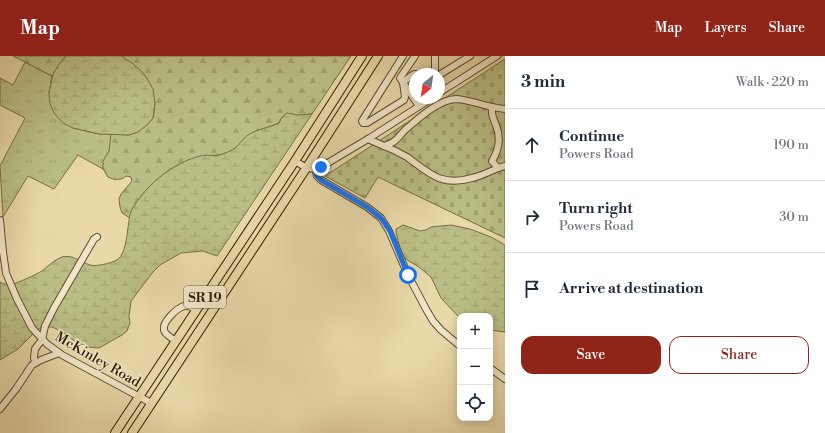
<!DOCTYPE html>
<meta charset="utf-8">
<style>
body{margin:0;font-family:"Libre Bodoni",serif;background:#f2f2f3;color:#1f2937}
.controls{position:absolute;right:12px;bottom:12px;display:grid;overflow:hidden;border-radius:8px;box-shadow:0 2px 10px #0003}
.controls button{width:36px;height:36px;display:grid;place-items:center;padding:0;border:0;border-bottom:1px solid #e0e1e3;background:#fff;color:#1f2937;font:20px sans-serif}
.compass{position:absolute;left:409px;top:12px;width:36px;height:36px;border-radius:50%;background:#fff;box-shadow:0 2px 10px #0003;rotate:209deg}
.stop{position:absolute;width:12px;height:12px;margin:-9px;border:3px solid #1a73e8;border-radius:50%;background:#fff}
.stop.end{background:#1a73e8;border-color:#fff;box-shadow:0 1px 4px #0008}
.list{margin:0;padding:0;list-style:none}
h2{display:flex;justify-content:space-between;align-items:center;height:52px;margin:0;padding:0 16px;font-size:17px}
h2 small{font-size:13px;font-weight:400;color:#747a83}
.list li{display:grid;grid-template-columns:26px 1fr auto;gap:12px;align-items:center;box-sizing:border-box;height:72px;padding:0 16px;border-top:1px solid #e0e1e3}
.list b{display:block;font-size:15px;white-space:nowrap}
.list p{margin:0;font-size:13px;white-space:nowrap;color:#747a83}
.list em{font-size:13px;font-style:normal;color:#747a83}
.actions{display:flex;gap:8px;padding:12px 16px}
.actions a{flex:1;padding:9px 0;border:1px solid #8f2418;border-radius:12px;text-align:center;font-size:14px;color:#8f2418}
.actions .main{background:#8f2418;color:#fff}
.icon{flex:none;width:22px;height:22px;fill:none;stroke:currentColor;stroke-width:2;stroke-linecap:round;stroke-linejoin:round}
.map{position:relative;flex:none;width:505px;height:377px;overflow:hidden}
header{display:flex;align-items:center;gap:24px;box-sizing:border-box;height:56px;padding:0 20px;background:#8f2418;color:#fff}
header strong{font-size:19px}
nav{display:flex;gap:22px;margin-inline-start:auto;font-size:14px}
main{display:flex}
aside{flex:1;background:#fff}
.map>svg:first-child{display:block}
</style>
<header>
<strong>Map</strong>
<nav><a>Map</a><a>Layers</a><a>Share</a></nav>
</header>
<main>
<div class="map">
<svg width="505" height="377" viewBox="0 0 505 377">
<defs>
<pattern id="grass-tufts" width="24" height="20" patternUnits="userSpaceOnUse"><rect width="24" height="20" fill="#babe86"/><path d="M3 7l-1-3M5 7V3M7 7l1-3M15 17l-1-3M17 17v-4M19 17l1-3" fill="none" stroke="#a0a372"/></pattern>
<pattern id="forest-firs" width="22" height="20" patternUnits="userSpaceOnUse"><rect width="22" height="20" fill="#babe86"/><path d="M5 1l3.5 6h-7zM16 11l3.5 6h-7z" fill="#a0a372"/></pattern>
<pattern id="wetland-marsh" width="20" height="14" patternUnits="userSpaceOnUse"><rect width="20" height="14" fill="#babe86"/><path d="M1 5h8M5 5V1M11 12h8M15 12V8" fill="none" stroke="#a0a372"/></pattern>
<pattern id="cemetery-stones" width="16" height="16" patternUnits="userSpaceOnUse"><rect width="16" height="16" fill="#babe86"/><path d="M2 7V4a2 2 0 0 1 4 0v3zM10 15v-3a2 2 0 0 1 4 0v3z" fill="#a0a372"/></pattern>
</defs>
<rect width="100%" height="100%" fill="#e9d9aa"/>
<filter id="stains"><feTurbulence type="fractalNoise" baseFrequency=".005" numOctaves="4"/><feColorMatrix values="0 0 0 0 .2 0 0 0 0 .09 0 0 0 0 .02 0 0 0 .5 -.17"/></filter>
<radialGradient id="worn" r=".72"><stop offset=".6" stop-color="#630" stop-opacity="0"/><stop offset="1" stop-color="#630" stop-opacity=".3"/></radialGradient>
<path fill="url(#grass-tufts)" stroke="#766e43" d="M25,6L52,20L49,37L73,72L99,78H111C111,84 111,89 109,95C106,103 103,103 103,113L78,99L54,133L28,120L3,161L0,110L25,62L0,49V22L13,29Z"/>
<g fill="url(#forest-firs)" stroke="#766e43">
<path d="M13,0H66L53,18L52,20Z"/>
<path d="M121,0H351L312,58L282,61L279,67C269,72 257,73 248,80C242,84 238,91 232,95C221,101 208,98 196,102C171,109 136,136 130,162L122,157L120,151L119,143L121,138L132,125L131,121L126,120C121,125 114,124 108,121L103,113V105L109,95L111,78L129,79L138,76L147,69L153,62L154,56L155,47L146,21L141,15Z"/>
</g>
<g fill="url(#wetland-marsh)" stroke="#766e43">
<path d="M66,0H121L132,7L141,15L146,21L153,33L155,47L153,62L147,69L138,76L129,79L99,78L73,72L63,67L54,57L50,48L49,37L53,18L59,8Z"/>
<path d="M287,57L293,58L296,59L312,58L217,200L203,195L181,197L160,209L153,216L131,245L129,260L130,267L127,275L122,279L99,292L87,291L76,286L61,275L52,271H42L36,275L18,293L0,304V226C3,228 8,229 12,228C16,228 37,218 42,215C48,210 54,204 62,201C72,198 81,206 90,209C96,211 111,207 117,204C128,197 127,167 131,155C135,147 145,135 151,129C165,115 187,101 207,99C210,99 213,100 216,100C220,99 226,97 230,95C238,92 241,84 248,79C257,73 269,72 279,67L282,61Z"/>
<path d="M403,169L420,175L426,174L431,171L451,169L470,173L491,181L505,189V276L490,274V260H460V262L457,259L441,242L431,221L419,211L409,205L402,200L396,176V173Z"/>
</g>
<path fill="url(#cemetery-stones)" stroke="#766e43" d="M505,3V182L378,121L365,142L325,120Z"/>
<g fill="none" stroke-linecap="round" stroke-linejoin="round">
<g stroke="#5f4c2a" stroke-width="8">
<g id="minor">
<path d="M403,0L362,65L363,67H367L404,44L405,41L403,26"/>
<path d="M415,0L400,22L419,50"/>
<path d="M435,18V0"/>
<path d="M439,19L470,0"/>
<path d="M403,26L414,18H415"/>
<path d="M439,37L497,0"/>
<path d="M492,51C491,58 493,63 496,69C501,82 499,94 492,105L498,112L505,110"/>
<path d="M368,83L384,90C397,86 397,82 406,73C419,62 438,44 456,43C463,43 471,46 477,47C487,50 495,52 505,53"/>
<path d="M384,90C392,93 400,97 407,101C429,117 441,131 472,122C481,120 489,116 498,112"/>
<path d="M295,105C305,111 309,115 321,111L368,83L432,42"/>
<path d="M315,113L317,120L321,124L367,151L381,162L389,175L408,219L426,253L433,265L441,274L460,290"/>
<path d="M0,164L3,196L6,217L17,243L32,272L47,288L62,299L151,347"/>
<path d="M176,285C172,282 165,279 164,274C162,266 177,252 184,250C189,249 192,251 196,254"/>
<path d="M35,307L34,302L35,293L38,289L42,284L45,270L54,252L94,183L97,181"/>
<path d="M490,312L505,323"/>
<path d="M0,353L16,333L32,309L41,304L59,297"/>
</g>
</g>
<g stroke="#311d00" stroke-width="10">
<g id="major">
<path d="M115,377L295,105L362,0"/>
<path d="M132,377L307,111L378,0"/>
</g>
</g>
<use href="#minor" stroke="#f1e6c8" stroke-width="6"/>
<use href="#major" stroke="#e9d9aa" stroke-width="8"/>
</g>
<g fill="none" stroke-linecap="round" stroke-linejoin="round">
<path stroke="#1a73e8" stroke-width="5" d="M321,111L315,113L317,120L321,124L367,151L381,162L390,175L408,219"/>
</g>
<g text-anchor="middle" stroke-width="3" stroke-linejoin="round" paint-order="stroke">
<rect fill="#f1e6c8" stroke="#6b593c" stroke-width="1" x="184" y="230" width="42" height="22" rx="3"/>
<g font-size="13" font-weight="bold" fill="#311d00">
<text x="205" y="246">SR 19</text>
</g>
<g font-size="14" fill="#311d00" stroke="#f1e6c8">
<text transform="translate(98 303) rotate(30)" y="5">McKinley Road</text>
</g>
</g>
<rect width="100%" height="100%" filter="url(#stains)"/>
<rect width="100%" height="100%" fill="url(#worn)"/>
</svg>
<div class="controls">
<button>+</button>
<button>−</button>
<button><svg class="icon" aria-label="locate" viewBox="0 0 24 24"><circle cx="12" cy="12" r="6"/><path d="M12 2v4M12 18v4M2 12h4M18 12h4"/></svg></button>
</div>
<svg class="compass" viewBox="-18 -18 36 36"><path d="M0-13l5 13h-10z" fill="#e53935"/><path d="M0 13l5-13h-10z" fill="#747a83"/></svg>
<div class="stop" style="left:408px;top:219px"></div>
<div class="stop end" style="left:321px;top:111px"></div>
</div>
<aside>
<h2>3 min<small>Walk · 220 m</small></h2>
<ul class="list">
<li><svg class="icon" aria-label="ahead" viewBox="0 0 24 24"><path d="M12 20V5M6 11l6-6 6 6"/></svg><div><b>Continue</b><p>Powers Road</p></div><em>190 m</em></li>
<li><svg class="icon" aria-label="right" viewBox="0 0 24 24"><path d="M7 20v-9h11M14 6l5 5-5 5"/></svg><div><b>Turn right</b><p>Powers Road</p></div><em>30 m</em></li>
<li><svg class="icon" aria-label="arrive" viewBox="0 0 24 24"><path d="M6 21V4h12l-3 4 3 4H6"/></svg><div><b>Arrive at destination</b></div></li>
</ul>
<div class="actions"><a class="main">Save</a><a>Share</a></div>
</aside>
</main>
